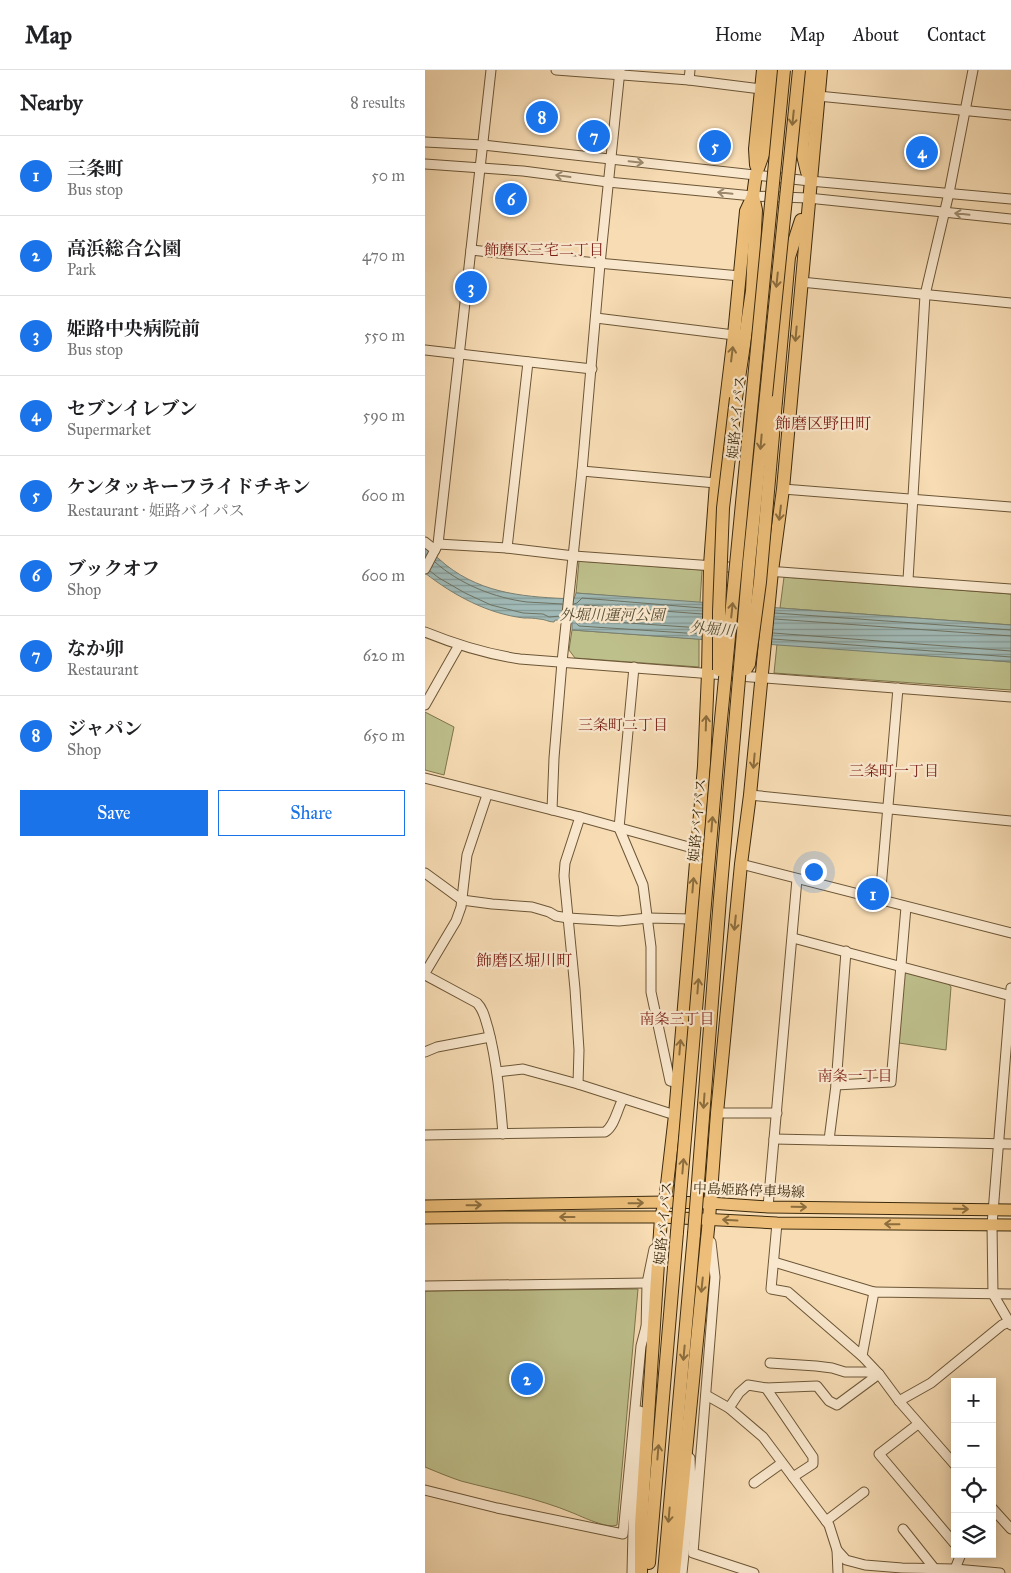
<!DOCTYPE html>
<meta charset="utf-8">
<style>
body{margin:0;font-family:"IM FELL Great Primer","Noto Serif JP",serif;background:#f6f6f6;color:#202124}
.controls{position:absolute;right:15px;bottom:15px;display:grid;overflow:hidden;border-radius:0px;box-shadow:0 2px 12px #0003}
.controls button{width:45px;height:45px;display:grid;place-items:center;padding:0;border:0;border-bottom:1px solid #e0e0e0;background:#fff;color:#202124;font:25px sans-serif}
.you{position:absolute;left:388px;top:801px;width:18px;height:18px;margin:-12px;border:4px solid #fff;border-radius:50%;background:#1a73e8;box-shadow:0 0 0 8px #1a73e833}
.badge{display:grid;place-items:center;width:32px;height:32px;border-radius:50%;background:#1a73e8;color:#fff;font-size:16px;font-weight:700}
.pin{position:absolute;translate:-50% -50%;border:2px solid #fff;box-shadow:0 1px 5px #0006}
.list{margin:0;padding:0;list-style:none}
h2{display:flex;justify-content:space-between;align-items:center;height:65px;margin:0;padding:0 20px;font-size:21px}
h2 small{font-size:16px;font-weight:400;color:#757577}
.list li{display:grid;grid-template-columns:32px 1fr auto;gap:15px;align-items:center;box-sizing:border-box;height:80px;padding:0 20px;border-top:1px solid #e0e0e0}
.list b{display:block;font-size:19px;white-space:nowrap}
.list p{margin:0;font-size:16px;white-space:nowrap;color:#757577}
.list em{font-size:16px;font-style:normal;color:#757577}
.actions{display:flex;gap:10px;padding:15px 20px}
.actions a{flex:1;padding:11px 0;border:1px solid #1a73e8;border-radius:0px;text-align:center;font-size:18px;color:#1a73e8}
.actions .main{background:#1a73e8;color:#fff}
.icon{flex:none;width:28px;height:28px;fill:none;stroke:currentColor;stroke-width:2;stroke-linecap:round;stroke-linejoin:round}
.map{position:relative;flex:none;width:586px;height:1503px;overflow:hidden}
header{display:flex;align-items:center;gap:30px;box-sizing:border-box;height:70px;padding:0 25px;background:#fff;border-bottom:1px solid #e0e0e0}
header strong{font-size:24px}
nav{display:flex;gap:28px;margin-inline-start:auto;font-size:18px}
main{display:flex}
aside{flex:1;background:#fff}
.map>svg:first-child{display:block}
</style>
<header>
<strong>Map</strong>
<nav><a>Home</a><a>Map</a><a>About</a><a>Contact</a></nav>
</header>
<main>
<aside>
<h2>Nearby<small>8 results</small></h2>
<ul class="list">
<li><span class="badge">1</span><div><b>三条町</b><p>Bus stop</p></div><em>50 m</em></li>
<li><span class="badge">2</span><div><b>高浜総合公園</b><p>Park</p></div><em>470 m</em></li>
<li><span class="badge">3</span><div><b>姫路中央病院前</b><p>Bus stop</p></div><em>550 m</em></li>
<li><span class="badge">4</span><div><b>セブンイレブン</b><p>Supermarket</p></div><em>590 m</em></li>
<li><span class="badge">5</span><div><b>ケンタッキーフライドチキン</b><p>Restaurant · 姫路バイパス</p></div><em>600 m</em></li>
<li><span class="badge">6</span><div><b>ブックオフ</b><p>Shop</p></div><em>600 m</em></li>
<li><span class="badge">7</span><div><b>なか卯</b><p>Restaurant</p></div><em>620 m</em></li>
<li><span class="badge">8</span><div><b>ジャパン</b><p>Shop</p></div><em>650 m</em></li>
</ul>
<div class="actions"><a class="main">Save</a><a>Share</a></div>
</aside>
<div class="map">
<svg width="586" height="1503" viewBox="0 0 586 1503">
<defs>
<pattern id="water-rules" width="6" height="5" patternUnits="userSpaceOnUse" patternTransform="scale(1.25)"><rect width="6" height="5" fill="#a0b9b6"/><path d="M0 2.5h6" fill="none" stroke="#849792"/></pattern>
</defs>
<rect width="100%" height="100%" fill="#f7dcb4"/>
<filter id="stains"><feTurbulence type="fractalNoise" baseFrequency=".004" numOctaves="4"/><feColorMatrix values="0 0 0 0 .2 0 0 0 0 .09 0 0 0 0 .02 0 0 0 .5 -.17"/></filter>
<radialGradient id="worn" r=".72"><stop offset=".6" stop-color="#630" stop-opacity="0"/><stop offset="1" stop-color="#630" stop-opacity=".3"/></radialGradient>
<g fill="#bec08c" stroke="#7e754c">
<path d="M154,491L277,500L275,533L151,523Z"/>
<path d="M359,507L586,524V555L355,538Z"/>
<path d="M147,560L274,569V597L150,588L144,580Z"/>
<path d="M352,574L586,592V620L349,603Z"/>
<path d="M0,642L29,657L19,705L0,700Z"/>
<path d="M483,901L523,913L526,917L521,980L474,973L479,905Z"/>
<path d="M213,1219L192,1455C182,1459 158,1447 148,1443C112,1428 74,1421 36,1411C24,1407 12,1402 0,1397V1221Z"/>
</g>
<path fill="url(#water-rules)" stroke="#788072" d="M0,477C7,483 14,489 21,495C59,525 103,527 149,529L151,523L586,555V592L147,560V551L130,550L129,552C123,552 120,549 114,549C109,548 104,548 99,548C63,544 28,525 0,503Z"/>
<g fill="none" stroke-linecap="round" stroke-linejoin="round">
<g stroke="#6e7261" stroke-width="1">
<path d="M10,492C34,514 70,528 102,532C114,533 126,533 137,534"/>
<path d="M5,501L14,508L40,523L66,535L98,543L118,544L124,547L136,546"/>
<path d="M149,534L152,533L157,528L277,538"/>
<path d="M350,543L586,560"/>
<path d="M147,547L151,549L152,554L154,556L276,564"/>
<path d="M350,549L586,566"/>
<path d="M276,558L160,550L153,541L160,535L277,544"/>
<path d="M348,563L586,581"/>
<path d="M348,569L586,587"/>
</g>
<g stroke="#6c5636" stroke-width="11">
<g id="minor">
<path d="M131,0L264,10L336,19"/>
<path d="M264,10L265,0"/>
<path d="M393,26L586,45"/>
<path d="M0,72L58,75L385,111L586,129"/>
<path d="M0,94L98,101L183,112L328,126L383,128L586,149"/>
<path d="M46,180L140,190L315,206"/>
<path d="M376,212L586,233"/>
<path d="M171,248L309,265"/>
<path d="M0,280L167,299"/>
<path d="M157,401L291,413"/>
<path d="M358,419L586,437"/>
<path d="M0,472L10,480"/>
<path d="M13,474L82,478L149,486L317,498"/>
<path d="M82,478L103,292"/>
<path d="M0,499L13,474L66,0"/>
<path d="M342,501L586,519"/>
<path d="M483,510L500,225L524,123L548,0"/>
<path d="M0,562C32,575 61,584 95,589L586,627"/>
<path d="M209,597L194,758L218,815L226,877V922L245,1011L252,1013"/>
<path d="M0,635L34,575"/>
<path d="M0,708L155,747L271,779"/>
<path d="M325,725L586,751"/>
<path d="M127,740L129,688L137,592L157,401L175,194L195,0"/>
<path d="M316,794L586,863"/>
<path d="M0,803L37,830L67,834L107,837L124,842L131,846L143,848L194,851L223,848L266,849"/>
<path d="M455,830L473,618"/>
<path d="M368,868L586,926"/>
<path d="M0,903L31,851L36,837L42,785L62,725"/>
<path d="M0,905L52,933C59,940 60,949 63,958C72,992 75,1028 78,1064"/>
<path d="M586,918L567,1155L568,1224L586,1255"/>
<path d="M0,982L12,977L65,967"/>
<path d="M72,1002L98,999L153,1014L250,1045"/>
<path d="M153,1014L154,980L150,919L139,806L140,793L155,747"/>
<path d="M411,1015L466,1012L481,837"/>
<path d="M292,1043H352"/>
<path d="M0,1065L180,1062C190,1056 192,1039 198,1029"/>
<path d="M349,1069L586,1074"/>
<path d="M404,1070L411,1015L421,881"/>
<path d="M343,1137L372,809"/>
<path d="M352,1153L346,1219L363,1222L437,1286L454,1304L474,1331L530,1395"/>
<path d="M286,1172L290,1207L268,1483L329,1503"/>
<path d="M349,1192L449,1222"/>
<path d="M0,1216L222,1213"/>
<path d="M221,1263L222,1213L229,1179"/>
<path d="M437,1286L449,1222L586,1224"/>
<path d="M345,1293L391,1296L407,1298L420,1302H442L453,1304"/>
<path d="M341,1318L388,1387V1394L368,1407"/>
<path d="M281,1325L304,1338L338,1367L404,1455L412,1480L413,1503"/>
<path d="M474,1331L506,1313L577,1255L584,1252"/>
<path d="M304,1338L314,1323L323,1315L341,1318L392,1316L404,1331L412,1335L454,1304"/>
<path d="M493,1354L454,1384L530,1474"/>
<path d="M329,1413L357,1393"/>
<path d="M0,1420L72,1438L198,1464L216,1276L221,1257"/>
<path d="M567,1438L586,1459"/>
<path d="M401,1451L439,1422"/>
<path d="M478,1459L509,1498"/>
<path d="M412,1480L421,1490L440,1495L477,1498L530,1499L575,1503"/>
<path d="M530,1499L536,1484"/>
<path d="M207,1503L209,1417L215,1341"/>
<path d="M257,1503L266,1418L265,1388"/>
</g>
</g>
<g stroke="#3d2a0c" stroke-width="13">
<g id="major">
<path d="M0,1136L240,1132L284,1133L343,1137L586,1140"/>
<path d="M0,1148L79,1147H236L352,1153L586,1155"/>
</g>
</g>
<g stroke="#3d2a0c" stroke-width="14">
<g id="highway">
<path d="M331,95L330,79L338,0"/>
<path d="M382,102L377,81L385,0"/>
<path d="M311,328L327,221L331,140L328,126"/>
<path d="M351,331L364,187L376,150"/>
<path d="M224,1493L252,1162"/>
<path d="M216,1503V1455L236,1147L240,1132L250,1045L279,696L283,603L285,495L291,413L309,265L321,141L328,126L331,104L340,79L348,0"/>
<path d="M239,1503L269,1164"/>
<path d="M249,1503L284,1149L292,1043L316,794L325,725L347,501L358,419L396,0"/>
</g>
</g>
<use href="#minor" stroke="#fae8ce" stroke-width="9"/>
<use href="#major" stroke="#ecbe7a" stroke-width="11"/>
<use href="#highway" stroke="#ecbe7a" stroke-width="12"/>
<g stroke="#3d2a0c" stroke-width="14" stroke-linecap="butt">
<g id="highway-bridge">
<path d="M321,599L324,594L335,512L351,331"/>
<path d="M294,600V542L298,438L311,328"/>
<path d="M252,1162L294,670L359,0"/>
<path d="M269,1164L295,828L324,493L374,0"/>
</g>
</g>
<use href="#highway-bridge" stroke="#ecbe7a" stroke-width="12"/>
</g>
<defs><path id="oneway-shaft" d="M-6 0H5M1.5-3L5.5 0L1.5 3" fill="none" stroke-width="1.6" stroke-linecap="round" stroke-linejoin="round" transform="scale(1.25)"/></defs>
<g stroke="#8c6d3d">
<use href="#oneway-shaft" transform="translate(368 48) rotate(96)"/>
<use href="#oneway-shaft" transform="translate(352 210) rotate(96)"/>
<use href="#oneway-shaft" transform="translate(371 264) rotate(95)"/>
<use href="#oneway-shaft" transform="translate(307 284) rotate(-83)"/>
<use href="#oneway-shaft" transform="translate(336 372) rotate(95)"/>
<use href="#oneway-shaft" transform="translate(355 443) rotate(97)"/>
<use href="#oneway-shaft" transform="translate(307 540) rotate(-84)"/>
<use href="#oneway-shaft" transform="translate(281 653) rotate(-88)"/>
<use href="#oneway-shaft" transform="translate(329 691) rotate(95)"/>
<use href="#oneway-shaft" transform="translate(287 754) rotate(-85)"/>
<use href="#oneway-shaft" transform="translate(268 815) rotate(-85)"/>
<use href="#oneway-shaft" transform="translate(310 853) rotate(96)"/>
<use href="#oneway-shaft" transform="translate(273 916) rotate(-85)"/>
<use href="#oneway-shaft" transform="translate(255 977) rotate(-85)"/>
<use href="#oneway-shaft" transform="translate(279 1031) rotate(94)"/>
<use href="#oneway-shaft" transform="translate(258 1096) rotate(-85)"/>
<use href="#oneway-shaft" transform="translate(211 1133) rotate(-1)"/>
<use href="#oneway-shaft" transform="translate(49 1135) rotate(-1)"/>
<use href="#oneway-shaft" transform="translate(374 1137) rotate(1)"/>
<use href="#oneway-shaft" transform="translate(536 1139) rotate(1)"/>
<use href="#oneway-shaft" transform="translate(142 1147) rotate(-180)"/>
<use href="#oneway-shaft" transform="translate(305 1150) rotate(-177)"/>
<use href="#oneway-shaft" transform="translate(467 1154) rotate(-179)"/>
<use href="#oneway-shaft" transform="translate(277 1215) rotate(96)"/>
<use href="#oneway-shaft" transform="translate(259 1283) rotate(95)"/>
<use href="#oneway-shaft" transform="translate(233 1382) rotate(-85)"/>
<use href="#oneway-shaft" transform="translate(244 1445) rotate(95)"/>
</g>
<g stroke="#9c896d">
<use href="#oneway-shaft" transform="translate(211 92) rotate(6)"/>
<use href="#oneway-shaft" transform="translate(138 106) rotate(-172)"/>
<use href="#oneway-shaft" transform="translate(300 123) rotate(-174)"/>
<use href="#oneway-shaft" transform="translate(537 144) rotate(-174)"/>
</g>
<g text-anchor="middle" stroke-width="4.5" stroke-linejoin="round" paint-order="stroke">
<g font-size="14" fill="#3d2a0c" stroke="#fae8ce">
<text transform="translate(311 347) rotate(-85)" y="5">姫路バイパス</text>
<text transform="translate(272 750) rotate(-85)" y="5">姫路バイパス</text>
<text transform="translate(324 1120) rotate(2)" y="5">中島姫路停車場線</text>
<text transform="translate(238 1153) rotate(-85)" y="5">姫路バイパス</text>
</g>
<g font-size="15" fill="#7a1f14" stroke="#fae8ce">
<text x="119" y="185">飾磨区三宅二丁目</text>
<text x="198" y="660">三条町二丁目</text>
<text x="469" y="706">三条町一丁目</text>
<text x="252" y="954">南条三丁目</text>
<text x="430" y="1011">南条一丁目</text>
</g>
<g font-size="15" font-style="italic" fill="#564e36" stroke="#fae8ce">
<text x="187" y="550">外堀川運河公園</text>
<text transform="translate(287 559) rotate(5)" y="5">外堀川</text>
</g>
<g font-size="16" fill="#7a1f14" stroke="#fae8ce">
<text x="398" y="359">飾磨区野田町</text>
<text x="99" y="896">飾磨区堀川町</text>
</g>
</g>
<rect width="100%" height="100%" filter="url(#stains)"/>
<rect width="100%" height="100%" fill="url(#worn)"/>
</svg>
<div class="controls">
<button>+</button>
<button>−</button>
<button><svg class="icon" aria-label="locate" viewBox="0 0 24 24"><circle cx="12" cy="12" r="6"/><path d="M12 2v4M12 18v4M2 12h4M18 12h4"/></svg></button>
<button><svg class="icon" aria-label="layers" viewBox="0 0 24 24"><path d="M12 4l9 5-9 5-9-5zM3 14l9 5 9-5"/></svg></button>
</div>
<div class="you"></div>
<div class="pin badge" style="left:448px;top:824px">1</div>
<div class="pin badge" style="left:102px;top:1309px">2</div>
<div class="pin badge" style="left:46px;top:217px">3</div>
<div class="pin badge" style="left:497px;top:82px">4</div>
<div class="pin badge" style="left:290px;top:76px">5</div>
<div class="pin badge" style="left:86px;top:129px">6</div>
<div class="pin badge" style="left:169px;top:66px">7</div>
<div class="pin badge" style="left:117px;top:47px">8</div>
</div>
</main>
